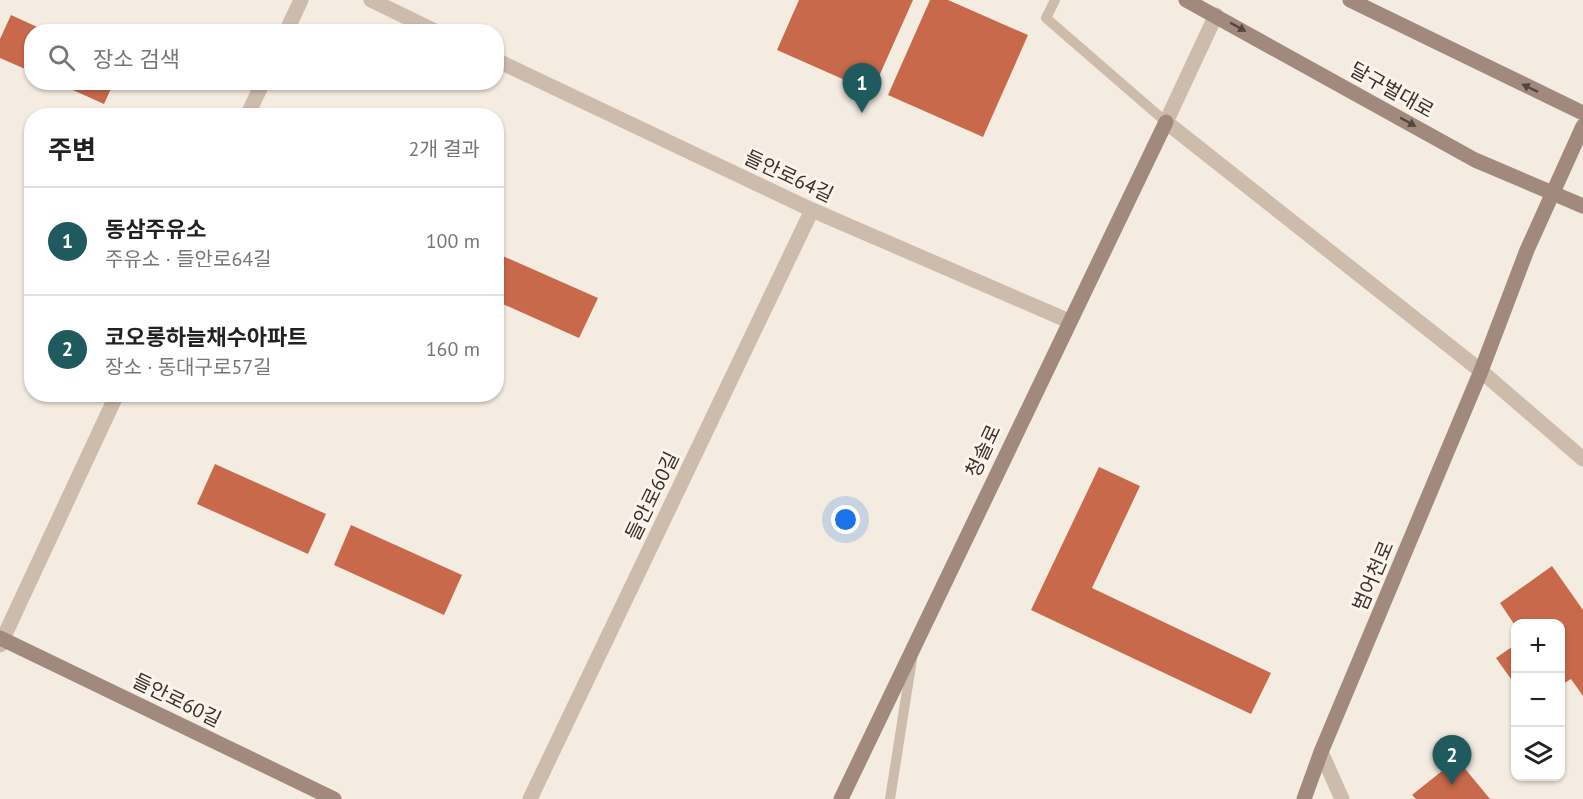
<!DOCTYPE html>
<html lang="ko">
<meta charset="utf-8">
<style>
body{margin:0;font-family:"PT Sans","Noto Sans KR",sans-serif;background:#f2f2f2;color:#222}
.controls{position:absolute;right:18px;bottom:18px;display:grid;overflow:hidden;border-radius:12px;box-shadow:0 2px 4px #0004}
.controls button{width:54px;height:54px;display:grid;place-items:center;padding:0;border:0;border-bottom:2px solid #e0e0e0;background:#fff;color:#222;font:30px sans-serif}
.you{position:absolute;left:846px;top:520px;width:21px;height:21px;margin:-15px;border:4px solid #fff;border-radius:50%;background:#1a73e8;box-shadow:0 0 0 9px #1a73e833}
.badge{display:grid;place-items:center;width:39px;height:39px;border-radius:50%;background:#1f5a5e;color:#fff;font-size:20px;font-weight:700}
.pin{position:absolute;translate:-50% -50px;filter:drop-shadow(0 2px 3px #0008)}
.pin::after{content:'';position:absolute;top:32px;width:21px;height:18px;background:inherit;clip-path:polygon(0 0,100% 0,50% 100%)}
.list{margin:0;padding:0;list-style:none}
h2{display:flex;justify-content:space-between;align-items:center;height:78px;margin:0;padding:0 24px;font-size:26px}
h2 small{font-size:20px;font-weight:400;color:#767676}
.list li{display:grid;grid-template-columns:39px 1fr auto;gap:18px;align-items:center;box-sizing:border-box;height:108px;padding:0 24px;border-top:2px solid #e0e0e0}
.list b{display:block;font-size:22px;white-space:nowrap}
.list p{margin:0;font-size:20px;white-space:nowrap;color:#767676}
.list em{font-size:20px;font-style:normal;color:#767676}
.icon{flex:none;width:33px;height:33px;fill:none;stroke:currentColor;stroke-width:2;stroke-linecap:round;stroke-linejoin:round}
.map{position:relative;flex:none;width:1583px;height:799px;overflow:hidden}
.search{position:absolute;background:#fff;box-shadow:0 2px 4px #0004;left:24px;top:24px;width:480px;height:66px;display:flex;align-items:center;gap:15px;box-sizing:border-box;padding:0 21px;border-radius:24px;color:#767676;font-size:22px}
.panel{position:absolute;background:#fff;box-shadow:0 2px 4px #0004;left:24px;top:108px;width:480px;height:294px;border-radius:24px}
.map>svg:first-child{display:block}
</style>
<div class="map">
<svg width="1583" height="799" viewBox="0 0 1583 799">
<rect width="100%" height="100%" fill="#f4ebe1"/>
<g fill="#c8694b">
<path d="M799,0H913L872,92L777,50Z"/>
<path d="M930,0H948L1028,35L983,137L888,95Z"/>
<path d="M11,15L48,32H32V72L0,58V39Z"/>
<path d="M55,82H114L104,104Z"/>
<path d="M496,253L598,298L579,338L496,301Z"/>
<path d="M215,464L326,514L308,554L197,504Z"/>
<path d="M1099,467L1140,486L1092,588L1271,673L1251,714L1031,610Z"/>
<path d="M351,525L462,575L444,615L334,565Z"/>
<path d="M1552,566L1583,610V696L1571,679L1560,686V624H1514L1500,603Z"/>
<path d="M1516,644V686L1496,658Z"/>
<path d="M1457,759L1490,799H1416L1412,795Z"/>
</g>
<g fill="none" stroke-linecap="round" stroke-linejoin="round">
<g stroke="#cdbbac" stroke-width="10">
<path d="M1055,0L1046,18L1166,122"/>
<path d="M890,799L912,659"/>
</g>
<g stroke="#cdbbac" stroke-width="15">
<path d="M371,0L437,32"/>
<path d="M1216,15L1166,122L1481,371L1583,459"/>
<path d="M286,32L301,0"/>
<path d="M496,60L812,210L1069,321"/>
<path d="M247,116L263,82"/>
<path d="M0,645L117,394"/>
<path d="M1321,752L1342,799"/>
<path d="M530,799L812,210"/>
</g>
<g stroke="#a18a7d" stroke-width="15">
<path d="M1186,0L1475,160L1583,206"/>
<path d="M1350,0L1583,113"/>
<path d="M0,638L334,799"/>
<path d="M841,799L1166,122"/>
<path d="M1304,799L1321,752L1481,371L1527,250L1583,126"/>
</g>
</g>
<defs><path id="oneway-solid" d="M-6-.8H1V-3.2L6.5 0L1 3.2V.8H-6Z" transform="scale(1.5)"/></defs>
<g fill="#544640">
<use href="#oneway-solid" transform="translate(1238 27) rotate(29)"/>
<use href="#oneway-solid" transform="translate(1530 88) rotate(-154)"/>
<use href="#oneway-solid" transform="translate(1408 122) rotate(29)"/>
</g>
<g text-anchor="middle" stroke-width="6" stroke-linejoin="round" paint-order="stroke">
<g font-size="20" fill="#3b302b" stroke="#fbf5ee">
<text transform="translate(1392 90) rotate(29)" y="7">달구벌대로</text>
<text transform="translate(789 176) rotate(25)" y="7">들안로64길</text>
<text transform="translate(983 451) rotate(-65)" y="7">청솔로</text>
<text transform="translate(652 496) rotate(-64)" y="7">들안로60길</text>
<text transform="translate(1373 576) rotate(-67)" y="7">범어천로</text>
<text transform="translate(177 700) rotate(26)" y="7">들안로60길</text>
</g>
</g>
</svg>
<div class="controls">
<button>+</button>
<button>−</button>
<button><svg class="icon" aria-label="layers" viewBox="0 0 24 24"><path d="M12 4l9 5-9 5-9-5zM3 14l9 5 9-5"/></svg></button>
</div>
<div class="you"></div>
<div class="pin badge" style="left:862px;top:113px">1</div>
<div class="pin badge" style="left:1452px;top:785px">2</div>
<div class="search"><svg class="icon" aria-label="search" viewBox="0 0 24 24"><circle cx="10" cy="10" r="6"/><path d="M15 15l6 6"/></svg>장소 검색</div>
<section class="panel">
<h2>주변<small>2개 결과</small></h2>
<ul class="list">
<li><span class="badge">1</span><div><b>동삼주유소</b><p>주유소 · 들안로64길</p></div><em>100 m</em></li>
<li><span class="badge">2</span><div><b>코오롱하늘채수아파트</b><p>장소 · 동대구로57길</p></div><em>160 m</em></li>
</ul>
</section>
</div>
